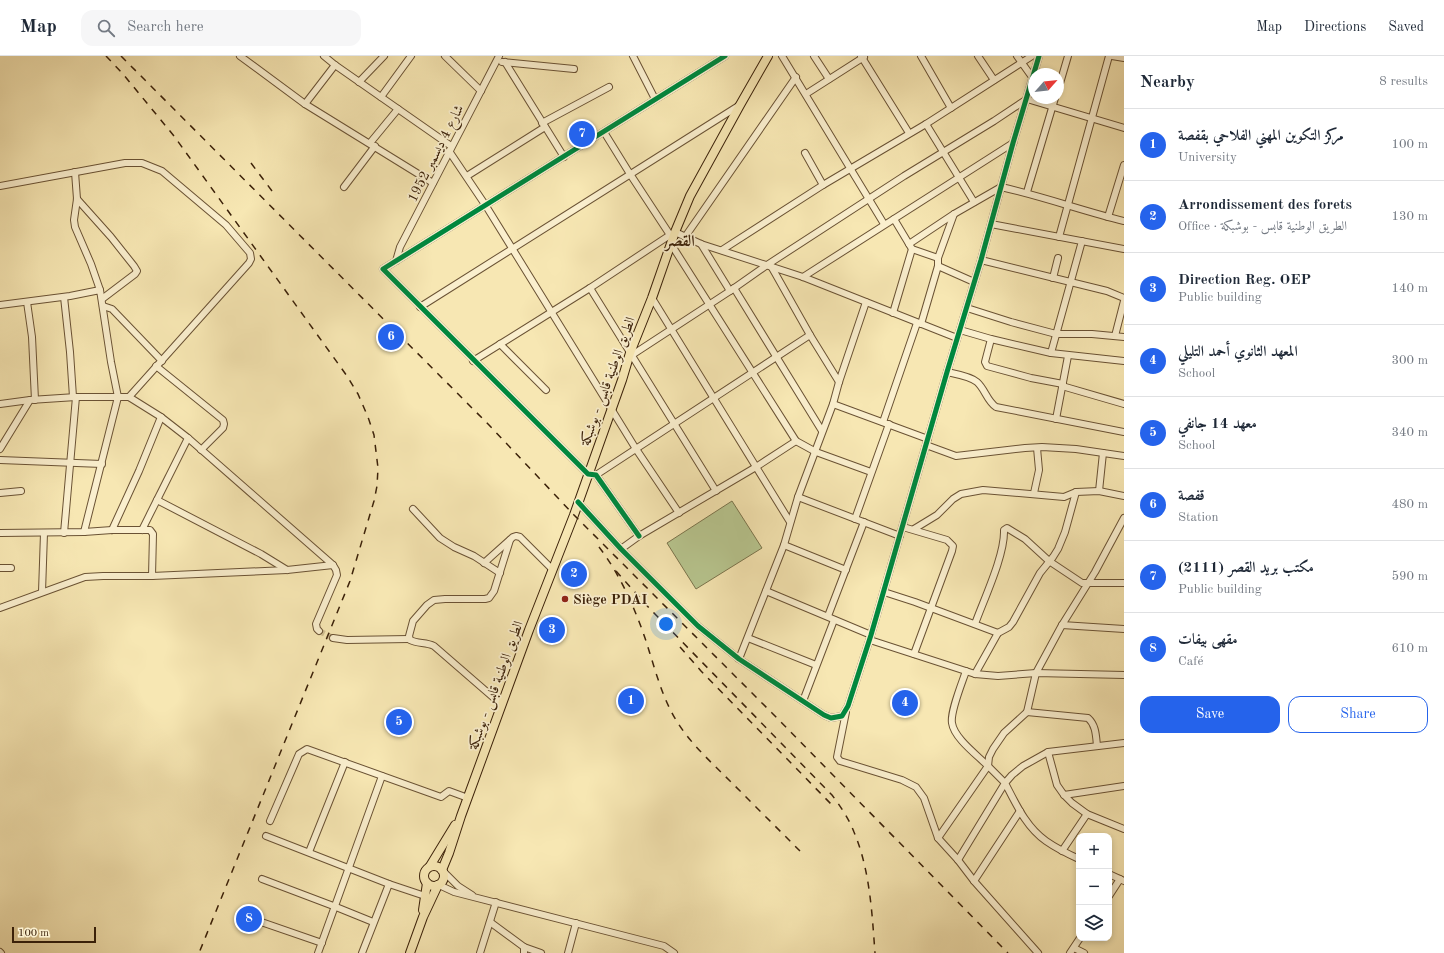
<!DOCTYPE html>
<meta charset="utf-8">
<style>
body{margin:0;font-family:"Old Standard TT",Amiri,serif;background:#f6f6f7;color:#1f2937}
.controls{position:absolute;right:12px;bottom:12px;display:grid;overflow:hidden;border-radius:8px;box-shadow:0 2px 6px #0003}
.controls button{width:36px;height:36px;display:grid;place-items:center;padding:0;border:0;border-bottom:1px solid #e0e1e3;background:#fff;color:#1f2937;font:20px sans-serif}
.compass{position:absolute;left:1028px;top:12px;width:36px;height:36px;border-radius:50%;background:#fff;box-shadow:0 2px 6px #0003;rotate:63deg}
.scale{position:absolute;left:12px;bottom:10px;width:84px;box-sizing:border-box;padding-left:4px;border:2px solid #3b2109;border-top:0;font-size:11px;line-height:14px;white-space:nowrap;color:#3b2109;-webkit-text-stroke:3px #faefce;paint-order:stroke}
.you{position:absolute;left:666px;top:568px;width:14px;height:14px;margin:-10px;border:3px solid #fff;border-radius:50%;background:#1a73e8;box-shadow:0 0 0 6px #1a73e833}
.badge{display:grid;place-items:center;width:26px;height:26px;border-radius:50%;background:#2563eb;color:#fff;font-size:13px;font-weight:700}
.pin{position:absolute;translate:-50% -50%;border:2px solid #fff;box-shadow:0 1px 4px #0006}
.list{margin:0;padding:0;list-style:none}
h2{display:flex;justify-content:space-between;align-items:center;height:52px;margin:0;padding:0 16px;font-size:17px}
h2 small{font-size:13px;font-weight:400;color:#747a83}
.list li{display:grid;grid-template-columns:26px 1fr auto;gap:12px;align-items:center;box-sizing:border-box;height:72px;padding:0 16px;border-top:1px solid #e0e1e3}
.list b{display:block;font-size:15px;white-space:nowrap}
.list p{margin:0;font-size:13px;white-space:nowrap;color:#747a83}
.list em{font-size:13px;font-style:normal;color:#747a83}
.actions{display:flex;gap:8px;padding:12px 16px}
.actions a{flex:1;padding:9px 0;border:1px solid #2563eb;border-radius:12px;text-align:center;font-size:14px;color:#2563eb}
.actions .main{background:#2563eb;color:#fff}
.icon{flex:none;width:22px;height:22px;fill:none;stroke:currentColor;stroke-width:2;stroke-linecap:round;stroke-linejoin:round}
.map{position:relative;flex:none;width:1124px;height:897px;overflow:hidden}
header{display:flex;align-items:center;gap:24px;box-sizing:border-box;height:56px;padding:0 20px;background:#fff;border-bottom:1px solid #e0e1e3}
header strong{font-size:19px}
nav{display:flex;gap:22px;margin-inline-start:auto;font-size:14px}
.search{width:280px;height:36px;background:#f6f6f7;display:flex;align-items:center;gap:10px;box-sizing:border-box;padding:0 14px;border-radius:12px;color:#747a83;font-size:15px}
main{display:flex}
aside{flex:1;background:#fff}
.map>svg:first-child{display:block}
</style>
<header>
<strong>Map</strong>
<div class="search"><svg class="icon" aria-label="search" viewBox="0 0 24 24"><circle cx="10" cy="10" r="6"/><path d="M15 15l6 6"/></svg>Search here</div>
<nav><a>Map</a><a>Directions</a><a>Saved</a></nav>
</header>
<main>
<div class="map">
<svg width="1124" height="897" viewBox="0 0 1124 897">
<rect width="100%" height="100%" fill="#f7e7b3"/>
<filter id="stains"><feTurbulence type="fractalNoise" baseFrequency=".005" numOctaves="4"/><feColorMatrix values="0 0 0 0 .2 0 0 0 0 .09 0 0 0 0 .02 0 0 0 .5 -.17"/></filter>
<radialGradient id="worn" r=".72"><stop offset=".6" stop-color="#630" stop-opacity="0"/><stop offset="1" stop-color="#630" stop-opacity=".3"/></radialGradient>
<path fill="#b8c790" stroke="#7a744c" d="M732,445L762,492L696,533L667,487Z"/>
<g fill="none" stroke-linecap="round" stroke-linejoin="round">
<path stroke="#d1bf91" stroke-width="6" stroke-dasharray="6 3" stroke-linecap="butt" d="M319,575L333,582"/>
<g stroke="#6a5234" stroke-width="8">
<g id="minor">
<path d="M240,0L305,48L433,127"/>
<path d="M324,0L335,9L451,90"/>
<path d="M445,0L481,35"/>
<path d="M633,0L655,43"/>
<path d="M782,0L884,168"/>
<path d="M814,0L829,23"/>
<path d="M861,0L909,77"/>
<path d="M921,0L951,52"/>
<path d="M978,0L994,24"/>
<path d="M1017,0L1032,21"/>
<path d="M1112,0L1124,2"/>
<path d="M502,6L574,13"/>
<path d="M505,6L564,101"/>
<path d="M359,26L384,0"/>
<path d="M1058,34L1068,0"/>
<path d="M806,38L864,1"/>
<path d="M381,41L411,0"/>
<path d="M305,48L335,9"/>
<path d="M542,67L609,31"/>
<path d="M926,68L974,146"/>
<path d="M604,76L630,118L672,182"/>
<path d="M370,87L398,53"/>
<path d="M449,95L486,150L636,393L679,457"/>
<path d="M805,97L823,129"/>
<path d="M75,116L77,143L74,164L75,171L91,208L100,234"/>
<path d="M467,120L545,71"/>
<path d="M0,130L125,107H142L162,115L226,169L250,197L251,203L249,207L129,341"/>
<path d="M344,131L375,90"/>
<path d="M1027,136L1055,42"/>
<path d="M77,143L111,181L134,210L137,215L135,218L102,243"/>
<path d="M1108,161L1124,109"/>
<path d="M894,163L912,193L938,202"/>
<path d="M991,168L1124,193"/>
<path d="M675,176L701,188L803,221L957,282"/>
<path d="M685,181L796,21"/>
<path d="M1059,181L1109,0"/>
<path d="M671,188L796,385L816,396L871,416"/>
<path d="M701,188L730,235"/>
<path d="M909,188L954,158L1001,131C1042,140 1083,155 1124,165"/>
<path d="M722,194L823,129L926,68L1032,0"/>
<path d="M981,204L1107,235L1124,242"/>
<path d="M396,205L400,191L499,0"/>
<path d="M771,210L810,279L839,326"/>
<path d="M938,210L974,226"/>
<path d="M803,221L1013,87"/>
<path d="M1053,222L1058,202"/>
<path d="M590,232L716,435"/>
<path d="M734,232L822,375"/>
<path d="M64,241L70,296L73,341"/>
<path d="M652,242L790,466"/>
<path d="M27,246L32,281L35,344"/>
<path d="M0,249L70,240L100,234L111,306L118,341L84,476"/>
<path d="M103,250L112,253L162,305"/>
<path d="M420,251L740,49"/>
<path d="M967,252L1011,266L1056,278H1092L1124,281"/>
<path d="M893,257L912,193"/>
<path d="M921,268L938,210V202L954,158"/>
<path d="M960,274L991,283L1051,297L1124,305"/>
<path d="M1115,280L1124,245"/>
<path d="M991,283L985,306L987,310L1031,322L1063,328"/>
<path d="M500,288L546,334"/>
<path d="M1051,297L1082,185"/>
<path d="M632,299L730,235L767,209L904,120L994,65L1027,43L1124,72"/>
<path d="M473,305L590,232L670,179"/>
<path d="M156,310L223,364L224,368L223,372L201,394"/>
<path d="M947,316C956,318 970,320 977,326C985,333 987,345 996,351L1124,376"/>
<path d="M1062,330L1124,348"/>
<path d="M0,348L30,344"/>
<path d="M833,348L928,383"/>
<path d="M1056,363L1068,300"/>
<path d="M883,366L917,267"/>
<path d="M926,389L956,400L1025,392L1042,391L1076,393L1124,400"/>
<path d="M0,393L30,344L76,341H129L161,361L188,382L333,509L336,514L337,519L316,568L317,573L319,575"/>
<path d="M0,404L102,408"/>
<path d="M596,419L810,279"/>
<path d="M1099,435L1103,397"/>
<path d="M0,437L21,435"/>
<path d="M1034,437L1039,414L1037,392"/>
<path d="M798,441L900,480"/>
<path d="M157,444L261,498L287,514"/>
<path d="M578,446L621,493L698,570L739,603L824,659L831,662L842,660L848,650L871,579L947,316L981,204L1013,87L1039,0"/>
<path d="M413,453L440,482L454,491L474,500L500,517"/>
<path d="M855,463L889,368"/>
<path d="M903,471L947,484L953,490L952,495L914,598"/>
<path d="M914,473L937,459L953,443L961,438L983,434L1064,441L1076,436L1099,435L1124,440"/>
<path d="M112,474L139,415L161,361"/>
<path d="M142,474L188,382"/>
<path d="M0,477L84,476L112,474H150L153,478L152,520"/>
<path d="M64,477L76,341"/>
<path d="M639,480L596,419L588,418L383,213L725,0"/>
<path d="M784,489L846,514"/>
<path d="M621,493L639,480L756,411L796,385"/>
<path d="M484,507L513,481L516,480L520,481L552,513"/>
<path d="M0,512H11"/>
<path d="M766,535L871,579"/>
<path d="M42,536L44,477"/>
<path d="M884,536L915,546L998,577"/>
<path d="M0,552L85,521L103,520H152L287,514L333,509"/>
<path d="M828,560L864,466"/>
<path d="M975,568C984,543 1005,499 1004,474L1007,472L1025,483L1049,505L1082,527H1124"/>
<path d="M1062,569L1124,573"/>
<path d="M333,582L347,584L409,583"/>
<path d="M748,582L816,609"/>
<path d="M870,584L975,618L998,620L1036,617L1124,619"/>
<path d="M739,603L784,489L798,441L833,348L839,326L866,246"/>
<path d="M966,615C962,627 950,656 952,667C954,682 977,699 988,710"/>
<path d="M975,618L998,577L1009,571L1013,566L1040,517L1053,501L1058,493L1065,476L1076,436"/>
<path d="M803,645L834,564"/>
<path d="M502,649L434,590C426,586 418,588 410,584L409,580L413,565L427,549L434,544L445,543H485L489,542L494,535L510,484"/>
<path d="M846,656L837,701L840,705L902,724L916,731L924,742L938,782L958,804L974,825L1038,897"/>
<path d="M1027,656L1088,662C1096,669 1096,680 1097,690"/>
<path d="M1048,696L1057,729L1064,739L1072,747L1087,758L1124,773"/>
<path d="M988,710L989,701L993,693L1004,677L1027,656L1036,617L1062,569L1095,516L1124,462"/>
<path d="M1064,739L1124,730"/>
<path d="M270,765L299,698L307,693L441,741L449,735L468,742"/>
<path d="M266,780L389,828L425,840"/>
<path d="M938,782L988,710L1005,727L958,804"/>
<path d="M1062,795L1087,758"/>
<path d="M309,796L345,706"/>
<path d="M1079,803C1068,798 1056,792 1046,785C1026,771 1016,748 1005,727L1012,719L1023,710L1048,696L1124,687"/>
<path d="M443,815L458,830L472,839"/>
<path d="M1109,818L1124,825"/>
<path d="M262,823L336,851L373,866"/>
<path d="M974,825L1020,755"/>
<path d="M439,829L454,836L664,890L674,897"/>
<path d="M1109,840L1120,823"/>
<path d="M241,859L322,887"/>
<path d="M490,866L524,891V897"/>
<path d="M524,891L541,897"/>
<path d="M1074,892L1084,897"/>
<path d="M0,896L1,897"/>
<path d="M318,897L382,720"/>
<path d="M362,897L389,828"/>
<path d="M480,897L496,846"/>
<path d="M568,897L576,867"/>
<path d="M1070,897L1080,882"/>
</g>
</g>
<g stroke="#3b2109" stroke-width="10">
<g id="major">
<circle cx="434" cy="820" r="10"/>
<path d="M430,810L455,769"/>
<path d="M442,814L449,797L461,760L529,574L574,459L622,324L630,297L652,242L675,176L690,140L740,49L768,0"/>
<path d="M423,854L427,827"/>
<path d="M410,897L423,861L438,829"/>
</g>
</g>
<use href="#minor" stroke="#faefce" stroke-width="6"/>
<use href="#major" stroke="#f7e7b3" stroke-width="8"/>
<g stroke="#3b2109" stroke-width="1.5" stroke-dasharray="7 7" stroke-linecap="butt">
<path d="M106,0L123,18L174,80L347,320L358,338L368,361L374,379L378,412L377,430L374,445L350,525L199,897"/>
<path d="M121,0L489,369L574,459L772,657L1008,897"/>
<path d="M251,107L272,135"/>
<path d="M599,491C619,517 634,550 645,582C653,606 659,631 670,653C684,682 708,703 730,725C753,748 777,772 800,795"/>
<path d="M616,515L650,553L832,739C841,751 849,763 854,776C870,814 872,857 875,897"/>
<path d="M680,591L701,615L831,748"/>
</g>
<g stroke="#faefce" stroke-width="8">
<g id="cycleway">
<path d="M578,446L621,493L698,570L739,603L824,659L831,662L842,660L848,650L871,579L947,316L981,204L1013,87L1039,0"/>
<path d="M639,480L596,419L588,418L383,213L725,0"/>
</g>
</g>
<use href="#cycleway" stroke="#00873e" stroke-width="5"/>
</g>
<circle fill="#8f2418" stroke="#faefce" stroke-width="1.5" cx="565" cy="543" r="4"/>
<g text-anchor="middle" stroke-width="3.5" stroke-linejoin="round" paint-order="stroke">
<g font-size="14" fill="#3b2109" stroke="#faefce">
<text transform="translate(435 97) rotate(-63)" y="5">شارع 4 ديسمبر 1952</text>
<text transform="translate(607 325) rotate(-70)" y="5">الطريق الوطنية قابس - بوشبكة</text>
<text transform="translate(495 629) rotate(-70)" y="5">الطريق الوطنية قابس - بوشبكة</text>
</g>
<g font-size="14" font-weight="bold" fill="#3b2109" stroke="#faefce" text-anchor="start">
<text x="573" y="548">Siège PDAI</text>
</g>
<g font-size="16" font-weight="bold" fill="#3b2109" stroke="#faefce">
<text x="680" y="190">القصر</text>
</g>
</g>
<rect width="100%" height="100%" filter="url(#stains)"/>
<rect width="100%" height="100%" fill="url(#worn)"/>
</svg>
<div class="controls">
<button>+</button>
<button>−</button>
<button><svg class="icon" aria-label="layers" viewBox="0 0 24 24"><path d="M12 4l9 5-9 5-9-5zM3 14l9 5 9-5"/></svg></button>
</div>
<svg class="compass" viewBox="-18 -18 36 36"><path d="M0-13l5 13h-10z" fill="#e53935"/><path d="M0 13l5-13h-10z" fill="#747a83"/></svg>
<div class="scale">100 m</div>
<div class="you"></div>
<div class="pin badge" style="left:631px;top:645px">1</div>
<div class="pin badge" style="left:574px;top:518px">2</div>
<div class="pin badge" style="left:552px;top:574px">3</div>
<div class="pin badge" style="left:905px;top:647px">4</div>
<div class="pin badge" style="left:399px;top:666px">5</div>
<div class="pin badge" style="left:391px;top:281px">6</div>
<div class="pin badge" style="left:582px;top:78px">7</div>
<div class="pin badge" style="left:249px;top:863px">8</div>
</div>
<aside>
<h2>Nearby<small>8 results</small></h2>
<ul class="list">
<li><span class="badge">1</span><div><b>مركز التكوين المهني الفلاحي بقفصة</b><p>University</p></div><em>100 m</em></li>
<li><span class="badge">2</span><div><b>Arrondissement des forets</b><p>Office · الطريق الوطنية قابس - بوشبكة</p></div><em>130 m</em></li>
<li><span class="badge">3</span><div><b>Direction Reg. OEP</b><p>Public building</p></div><em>140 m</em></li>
<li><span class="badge">4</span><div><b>المعهد الثانوي أحمد التليلي</b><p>School</p></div><em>300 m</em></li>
<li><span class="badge">5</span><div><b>معهد 14 جانفي</b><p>School</p></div><em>340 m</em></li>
<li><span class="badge">6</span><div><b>قفصة</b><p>Station</p></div><em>480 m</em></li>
<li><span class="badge">7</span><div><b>مكتب بريد القصر (2111)</b><p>Public building</p></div><em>590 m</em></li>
<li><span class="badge">8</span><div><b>مقهى بيفات</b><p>Café</p></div><em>610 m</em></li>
</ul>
<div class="actions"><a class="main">Save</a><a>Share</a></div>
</aside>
</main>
